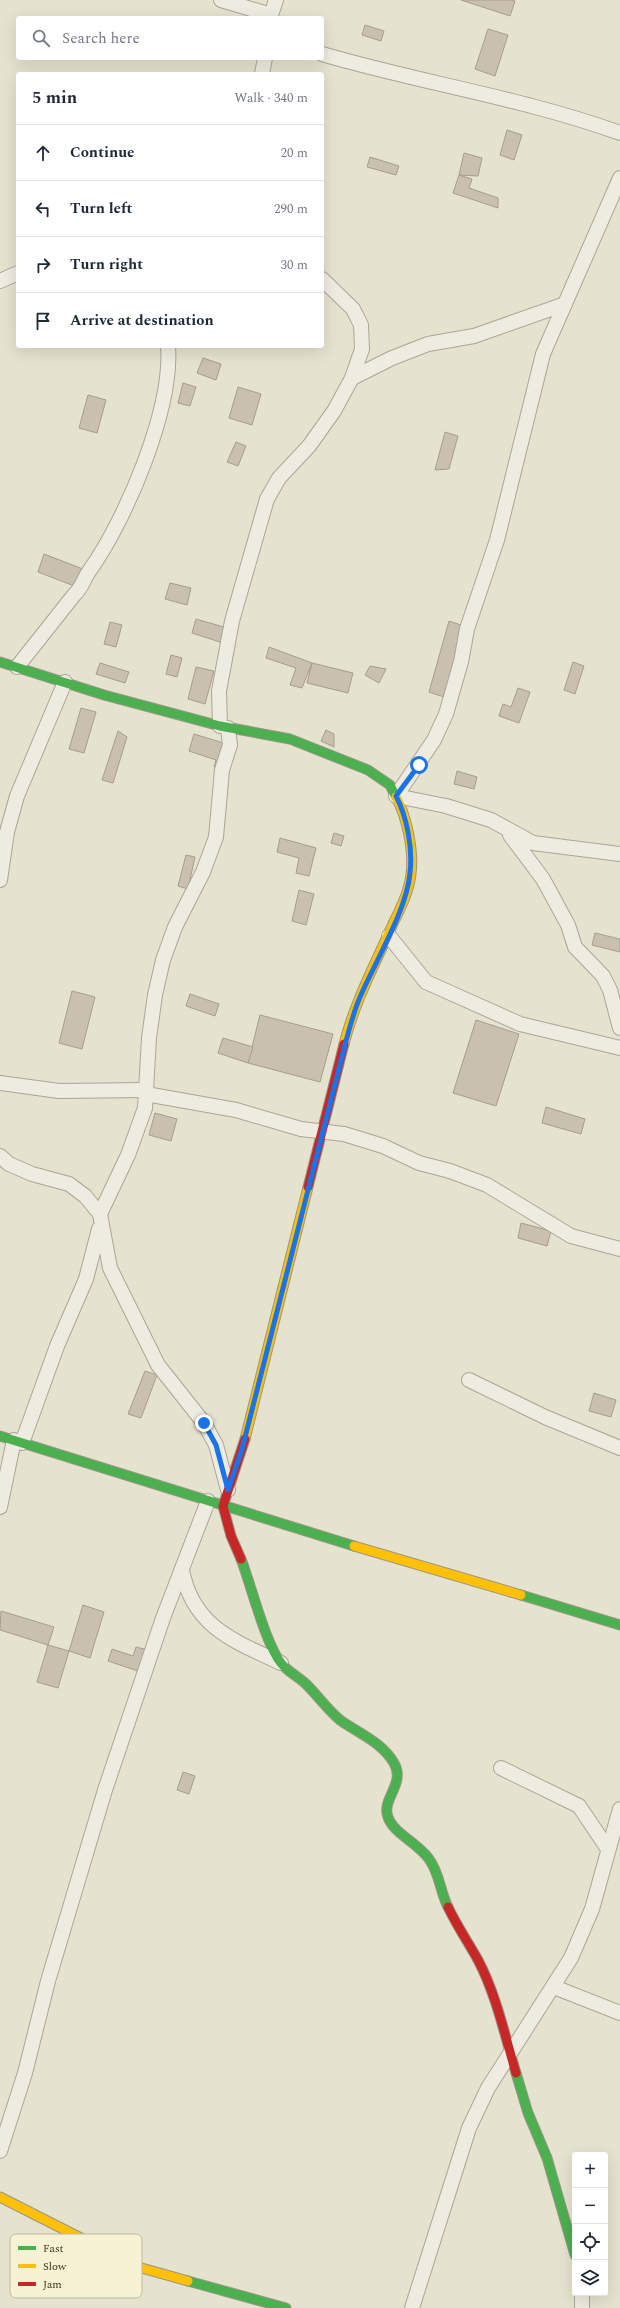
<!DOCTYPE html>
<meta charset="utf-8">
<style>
body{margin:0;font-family:Spectral,serif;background:#f2f2f3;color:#1f2937}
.controls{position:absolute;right:12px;bottom:12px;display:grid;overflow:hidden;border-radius:4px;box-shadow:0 4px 16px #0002}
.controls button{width:36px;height:36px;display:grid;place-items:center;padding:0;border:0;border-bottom:1px solid #e0e1e3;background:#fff;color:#1f2937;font:20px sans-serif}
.stop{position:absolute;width:12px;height:12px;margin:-9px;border:3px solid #1a73e8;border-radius:50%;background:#fff}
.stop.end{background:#1a73e8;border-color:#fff;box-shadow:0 1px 4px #0008}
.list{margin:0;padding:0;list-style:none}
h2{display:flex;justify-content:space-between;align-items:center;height:52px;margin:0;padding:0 16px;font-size:17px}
h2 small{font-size:13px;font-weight:400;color:#747a83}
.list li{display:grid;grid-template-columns:26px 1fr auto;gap:12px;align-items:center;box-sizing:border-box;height:56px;padding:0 16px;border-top:1px solid #e0e1e3}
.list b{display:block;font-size:15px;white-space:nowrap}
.list em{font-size:13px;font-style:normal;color:#747a83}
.icon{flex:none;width:22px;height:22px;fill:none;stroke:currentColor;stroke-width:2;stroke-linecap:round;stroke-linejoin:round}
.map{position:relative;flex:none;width:620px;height:2308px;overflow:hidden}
.search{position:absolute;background:#fff;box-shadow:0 4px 16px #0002;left:16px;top:16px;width:308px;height:44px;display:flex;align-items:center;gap:10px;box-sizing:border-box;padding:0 14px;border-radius:4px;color:#747a83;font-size:15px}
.panel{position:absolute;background:#fff;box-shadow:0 4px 16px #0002;left:16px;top:72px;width:308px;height:276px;border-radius:4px}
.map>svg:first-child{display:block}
</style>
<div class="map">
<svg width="620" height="2308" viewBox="0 0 620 2308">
<rect width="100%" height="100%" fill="#e5e2ce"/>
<g fill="#c9c0af" stroke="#a69e8d">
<path d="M461,0H511L515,1L510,16Z"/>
<path d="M365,25L384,31L381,41L362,35Z"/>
<path d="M488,29L508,35L495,76L475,69Z"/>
<path d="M507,130L522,135L514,160L500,155Z"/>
<path d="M464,153L482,158L478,176L459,175Z"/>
<path d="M370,157L399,166L396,175L367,167Z"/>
<path d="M459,175L472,179L469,188L498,198V208L453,193Z"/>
<path d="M203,358L221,364L216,380L197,373Z"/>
<path d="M183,383L196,387L190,406L178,403Z"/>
<path d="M238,387L261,394L252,425L229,418Z"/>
<path d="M88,395L106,400L97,433L79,428Z"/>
<path d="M445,432L458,436L449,469L435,470Z"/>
<path d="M236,442L246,446L238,466L227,462Z"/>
<path d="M44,554L88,571L82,589L38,572Z"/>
<path d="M170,583L191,588L187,605L165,599Z"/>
<path d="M196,619L227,628L223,643L192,633Z"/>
<path d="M449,621L464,626L444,697L429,692Z"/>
<path d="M110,622L122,625L116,647L104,644Z"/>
<path d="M269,647L312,663L302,688L290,685L296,668L266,658Z"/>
<path d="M171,655L182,658L177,677L166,674Z"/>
<path d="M573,662L584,666L575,694L564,690Z"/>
<path d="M100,663L129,672L125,683L96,674Z"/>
<path d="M312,663L353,673L348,693L307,683Z"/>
<path d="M370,666L386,669L379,683L365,675Z"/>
<path d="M196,667L214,671L205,704L188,699Z"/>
<path d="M518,688L530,692L519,723L499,716L503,704L511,707Z"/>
<path d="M81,708L96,712L84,753L69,749Z"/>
<path d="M326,730L334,734V747L321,741Z"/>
<path d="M118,731L127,737L113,783L102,780Z"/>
<path d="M194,734L230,745L222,770L214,767L216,760L189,751Z"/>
<path d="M457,771L477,777L474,789L454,784Z"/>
<path d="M334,833L344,836L341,846L331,843Z"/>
<path d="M280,838L316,848L309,876L296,873L299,858L277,852Z"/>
<path d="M186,855L195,857L188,889L178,886Z"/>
<path d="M299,890L314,894L306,925L292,921Z"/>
<path d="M595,933L620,939V952L592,945Z"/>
<path d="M72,991L95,997L82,1049L59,1043Z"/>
<path d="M190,994L219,1004L215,1016L186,1006Z"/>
<path d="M260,1015L333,1034L320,1082L248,1063Z"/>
<path d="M476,1020L519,1034L496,1106L453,1093Z"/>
<path d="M223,1038L253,1047L248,1063L218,1053Z"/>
<path d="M546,1107L585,1119L581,1134L542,1123Z"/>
<path d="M155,1113L177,1119L171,1141L149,1135Z"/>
<path d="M521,1223L551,1231L547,1246L518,1238Z"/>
<path d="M145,1371L157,1375L141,1418L128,1414Z"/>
<path d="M594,1393L616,1400L611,1417L589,1411Z"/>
<path d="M83,1605L104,1612L90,1658L69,1651Z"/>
<path d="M1,1611L54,1627L48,1645L0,1630Z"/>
<path d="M48,1645L69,1651L58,1688L37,1682Z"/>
<path d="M136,1647L148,1650L141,1672L108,1661L112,1649L133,1656Z"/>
<path d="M183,1772L195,1776L189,1794L177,1790Z"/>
</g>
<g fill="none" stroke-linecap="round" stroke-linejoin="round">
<g stroke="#aaa697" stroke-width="16">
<g id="street">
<path d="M221,0L271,15"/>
<path d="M270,18L276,0"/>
<path d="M322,54C421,83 523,98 620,133"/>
<path d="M262,74L265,58"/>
<path d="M620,178L543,354L497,540L467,629L461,662L446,714L434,740L396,796L446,806L491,820L533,843L620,854"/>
<path d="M0,281L18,273"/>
<path d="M352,378L392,358L428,344L474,336L565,304"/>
<path d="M17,667L74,595C83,587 83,579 90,570C126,519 173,409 168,346"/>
<path d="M220,726L219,691L232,621L267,499L279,478L309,446L334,411L352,378L362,349L361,325L353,309L322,279"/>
<path d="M510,835L543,879L568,925L575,947L603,976L610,990L620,1028"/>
<path d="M0,880L7,832L17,796L65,682"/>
<path d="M389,936L426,982L520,1024L620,1048"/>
<path d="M0,1083L59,1091L147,1090"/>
<path d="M146,1094L236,1110L301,1129L344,1134L383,1146L419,1163L450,1171L487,1185L571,1236L620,1249"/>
<path d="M0,1156L9,1164L32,1174L69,1184L85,1196L100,1214L110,1268L158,1365L204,1423L216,1445L228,1490"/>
<path d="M100,1214L128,1155L145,1108L149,1038L155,995L163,960L175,927L203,872L216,837L222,770L230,745L228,728"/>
<path d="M469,1380L545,1417L620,1448"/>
<path d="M22,1443L57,1346L86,1279L99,1229"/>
<path d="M0,1507L14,1440"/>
<path d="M182,1570C193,1627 234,1641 281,1663"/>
<path d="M501,1768L579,1806L608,1849"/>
<path d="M554,1987L620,2013"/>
<path d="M0,2151L25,2073L48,1981L105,1790L163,1618L208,1501"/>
<path d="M582,2293V2308"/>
<path d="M412,2308L469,2128L488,2088L571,1958L592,1909L620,1809"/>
</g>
</g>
<g stroke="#9a9686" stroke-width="11">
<g id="fast">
<path d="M0,662L104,695L220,726L290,739L368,770L390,785L396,797"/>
<path d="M0,1436L354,1546"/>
<path d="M241,1559C251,1585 266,1645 281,1663C288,1672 299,1677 307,1685C318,1696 328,1710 340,1720C358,1733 382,1742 394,1763C406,1784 381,1799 388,1817C393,1833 418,1843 429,1859C440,1874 440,1892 448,1907"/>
<path d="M521,1595L620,1625"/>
<path d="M516,2073L528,2113L547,2158L575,2255"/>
<path d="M188,2281L286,2308"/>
</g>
</g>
<g stroke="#9a9686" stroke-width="11">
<g id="slow">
<path d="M344,1044C354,1004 374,966 391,928C399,911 409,893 411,874C414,851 407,817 396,797"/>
<path d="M245,1439L308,1187"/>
<path d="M354,1546L521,1595"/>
<path d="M0,2197L138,2267L188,2281"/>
</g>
</g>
<g stroke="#9a9686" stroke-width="11">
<g id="jam">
<path d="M308,1187L344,1044"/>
<path d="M241,1559L231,1536L223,1506L245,1439"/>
<path d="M448,1907C457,1926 468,1942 478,1960C496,1994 505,2036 516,2073"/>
</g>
</g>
<use href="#street" stroke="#eeebe0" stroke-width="14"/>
<use href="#fast" stroke="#4caf50" stroke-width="9"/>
<use href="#slow" stroke="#ffc107" stroke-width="9"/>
<use href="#jam" stroke="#c62828" stroke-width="9"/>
</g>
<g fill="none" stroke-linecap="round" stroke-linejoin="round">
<path stroke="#1a73e8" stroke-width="5" d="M204,1423L216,1445L228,1490L242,1449L346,1041C350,1026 354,1011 360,997C375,962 407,910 410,873C413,849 407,817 396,796L419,765"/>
</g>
<rect x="10" y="2234" width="132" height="64" rx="6" fill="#f6f2d4" stroke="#beb89d" stroke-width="1"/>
<rect x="18" y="2246" width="18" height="4" fill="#4caf50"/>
<rect x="18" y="2264" width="18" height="4" fill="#ffc107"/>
<rect x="18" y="2282" width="18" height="4" fill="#c62828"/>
<g font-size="11" fill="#3a301e">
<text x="43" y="2252">Fast</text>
<text x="43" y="2270">Slow</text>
<text x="43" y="2288">Jam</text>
</g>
</svg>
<div class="controls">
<button>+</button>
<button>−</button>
<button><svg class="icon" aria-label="locate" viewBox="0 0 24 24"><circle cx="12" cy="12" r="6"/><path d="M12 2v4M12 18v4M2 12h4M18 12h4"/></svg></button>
<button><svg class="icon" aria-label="layers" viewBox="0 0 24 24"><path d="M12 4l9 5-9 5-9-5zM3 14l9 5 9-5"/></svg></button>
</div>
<div class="stop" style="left:419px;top:765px"></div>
<div class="stop end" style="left:204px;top:1423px"></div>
<div class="search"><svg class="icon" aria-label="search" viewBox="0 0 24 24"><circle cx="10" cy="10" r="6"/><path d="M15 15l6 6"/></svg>Search here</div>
<section class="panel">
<h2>5 min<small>Walk · 340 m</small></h2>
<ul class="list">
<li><svg class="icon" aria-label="ahead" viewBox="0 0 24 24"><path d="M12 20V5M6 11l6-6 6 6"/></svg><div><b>Continue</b></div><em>20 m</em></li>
<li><svg class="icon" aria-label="left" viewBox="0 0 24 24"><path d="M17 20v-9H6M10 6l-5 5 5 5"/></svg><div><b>Turn left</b></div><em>290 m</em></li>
<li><svg class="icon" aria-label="right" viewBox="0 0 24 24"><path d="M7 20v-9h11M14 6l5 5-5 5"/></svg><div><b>Turn right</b></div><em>30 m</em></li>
<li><svg class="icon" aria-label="arrive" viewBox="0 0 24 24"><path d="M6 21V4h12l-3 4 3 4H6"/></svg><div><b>Arrive at destination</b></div></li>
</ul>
</section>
</div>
